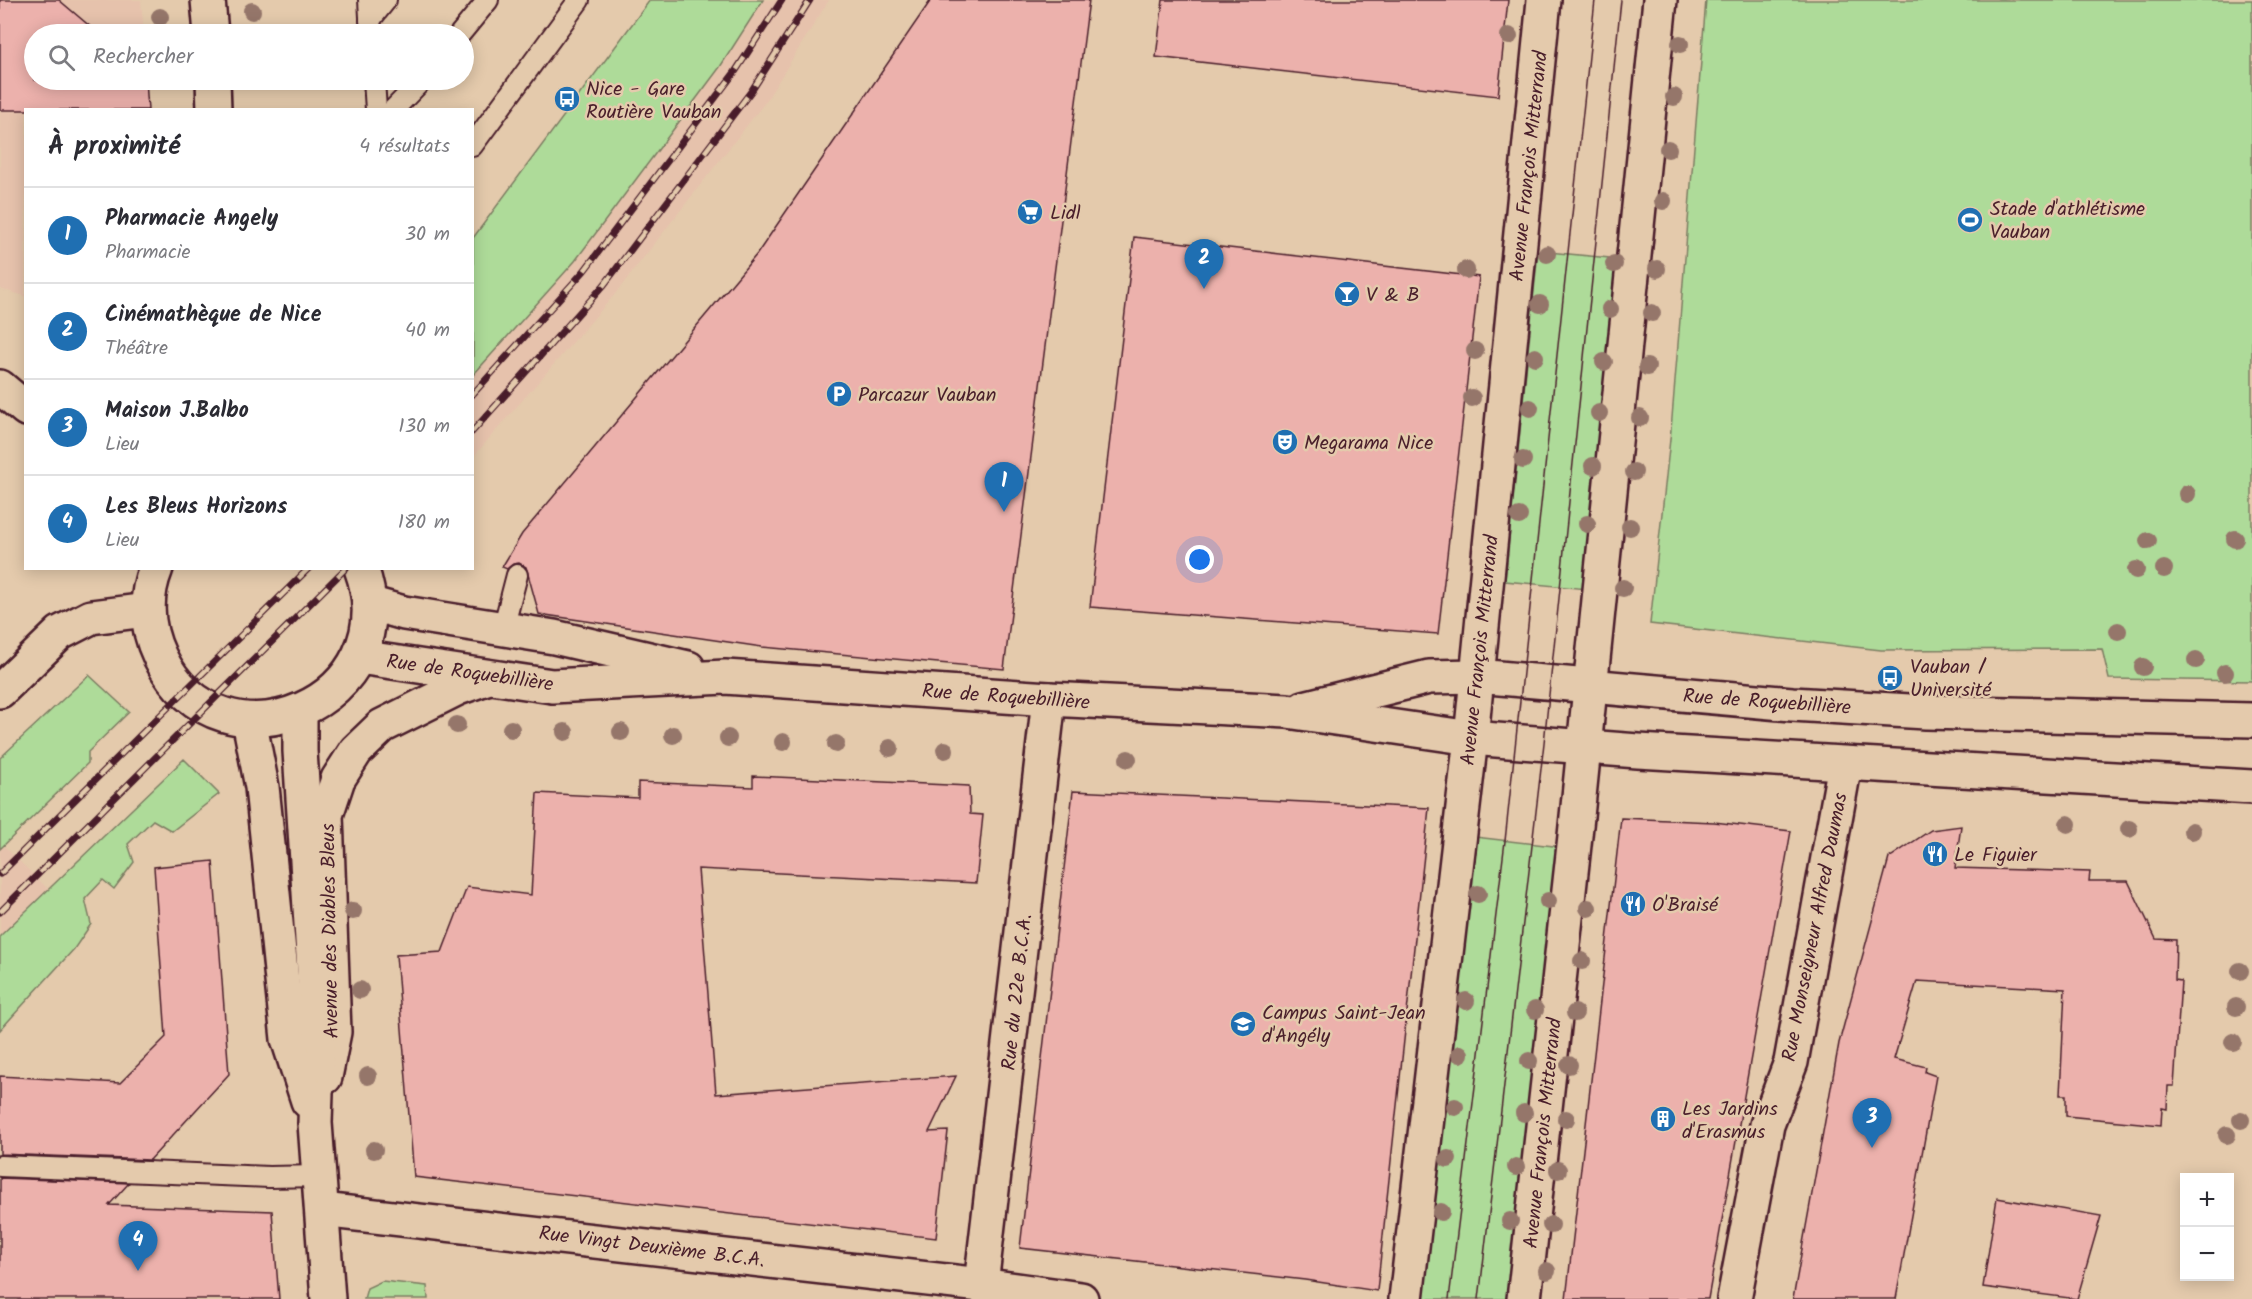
<!DOCTYPE html>
<html lang="fr">
<meta charset="utf-8">
<style>
body{margin:0;font-family:Kalam,sans-serif;background:#f7f7f7;color:#2b2b33}
.controls{position:absolute;right:18px;bottom:18px;display:grid;overflow:hidden;border-radius:0px;box-shadow:0 3px 15px #0003}
.controls button{width:54px;height:54px;display:grid;place-items:center;padding:0;border:0;border-bottom:2px solid #e1e1e2;background:#fff;color:#2b2b33;font:30px sans-serif}
.you{position:absolute;left:1200px;top:560px;width:21px;height:21px;margin:-15px;border:4px solid #fff;border-radius:50%;background:#1a73e8;box-shadow:0 0 0 9px #1a73e833}
.badge{display:grid;place-items:center;width:39px;height:39px;border-radius:50%;background:#1f6fb2;color:#fff;font-size:20px;font-weight:700}
.pin{position:absolute;translate:-50% -50px;filter:drop-shadow(0 2px 3px #0008)}
.pin::after{content:'';position:absolute;top:32px;width:21px;height:18px;background:inherit;clip-path:polygon(0 0,100% 0,50% 100%)}
.list{margin:0;padding:0;list-style:none}
h2{display:flex;justify-content:space-between;align-items:center;height:78px;margin:0;padding:0 24px;font-size:26px}
h2 small{font-size:20px;font-weight:400;color:#7c7c81}
.list li{display:grid;grid-template-columns:39px 1fr auto;gap:18px;align-items:center;box-sizing:border-box;height:96px;padding:0 24px;border-top:2px solid #e1e1e2}
.list b{display:block;font-size:22px;white-space:nowrap}
.list p{margin:0;font-size:20px;white-space:nowrap;color:#7c7c81}
.list em{font-size:20px;font-style:normal;color:#7c7c81}
.icon{flex:none;width:33px;height:33px;fill:none;stroke:currentColor;stroke-width:2;stroke-linecap:round;stroke-linejoin:round}
.map{position:relative;flex:none;width:2252px;height:1299px;overflow:hidden}
.search{position:absolute;background:#fff;box-shadow:0 3px 15px #0003;left:24px;top:24px;width:450px;height:66px;display:flex;align-items:center;gap:15px;box-sizing:border-box;padding:0 21px;border-radius:33px;color:#7c7c81;font-size:22px}
.panel{position:absolute;background:#fff;box-shadow:0 3px 15px #0003;left:24px;top:108px;width:450px;height:462px;border-radius:0px}
.map>svg:first-child{display:block}
</style>
<div class="map">
<svg width="2252" height="1299" viewBox="0 0 2252 1299">
<rect width="100%" height="100%" fill="#e4caac"/>
<filter id="ink" filterUnits="userSpaceOnUse"><feTurbulence type="fractalNoise" baseFrequency=".0167" numOctaves="2"/><feDisplacementMap in="SourceGraphic" scale="12" xChannelSelector="R" yChannelSelector="G"/><feConvolveMatrix kernelMatrix="1 2 1 2 8 2 1 2 1" color-interpolation-filters="sRGB"/></filter>
<g filter="url(#ink)">
<g fill="#e6c2ac">
<path d="M0,0H141L144,34H34V80H147L149,109L26,110L25,296L0,289Z"/>
<path d="M763,0H829L766,101L615,294L473,457V375L575,261L720,67Z"/>
<path d="M3,845L48,889L0,936V849Z"/>
</g>
<g fill="#aedb99" stroke="#7c7d62" stroke-width="1.5">
<path d="M650,0H763L720,67L575,261L473,375V238Z"/>
<path d="M1706,0H2252V681L2109,679L2102,649L1881,650L1650,624L1671,430Z"/>
<path d="M1538,251L1620,259L1587,589L1505,581Z"/>
<path d="M89,675L129,712L88,752V763L0,849V758Z"/>
<path d="M184,759L219,794L172,831L153,820L128,844L134,862L114,889L103,880L85,899L91,924L74,949L0,1030V936Z"/>
<path d="M1475,837L1562,847L1510,1299H1423Z"/>
<path d="M382,1281L427,1286L428,1299H364L367,1288Z"/>
</g>
<g fill="#ecb1ac" stroke="#4a1f2b" stroke-width="1.5">
<path d="M0,0H59L99,34H34V80H146L148,110H0Z"/>
<path d="M931,0H1089L1004,669L762,647L539,614L526,567L519,563L513,564L507,569L502,567L522,534L757,254Z"/>
<path d="M1163,0H1508L1498,96L1156,57Z"/>
<path d="M1134,237L1479,277L1438,634L1090,607Z"/>
<path d="M753,776L969,786L970,814L983,815L976,883L698,869L716,1094L956,1076L929,1132L948,1131L936,1238L414,1177L396,955L442,952L467,887L531,895L537,793L638,798V782L753,787Z"/>
<path d="M1073,791L1429,808L1377,1291L1305,1280L1020,1248Z"/>
<path d="M1621,818L1714,822L1791,831L1708,1299H1566Z"/>
<path d="M1961,826L1955,868L2090,872L2089,881H2128L2156,939L2176,940L2175,980L2181,981L2174,1086H2168L2167,1109L2162,1108L2161,1125L2066,1116V1095H2060L2065,989L1917,981L1894,1059L1926,1067L1925,1072L1936,1076L1896,1299H1793L1839,1043L1889,858L1931,830Z"/>
<path d="M213,861L229,1074L150,1160L0,1154V1076L120,1083L166,1037L154,867Z"/>
<path d="M0,1178L129,1183L109,1205L272,1211L279,1299H0Z"/>
<path d="M1997,1198L2101,1216L2077,1299L1983,1287Z"/>
</g>
<g fill="none" stroke-linecap="round" stroke-linejoin="round">
<g stroke="#4a1f2b" stroke-width="24">
<g id="service">
<path d="M369,0L371,34"/>
<path d="M370,20L386,0"/>
<path d="M460,34L488,0"/>
<path d="M374,80L376,110"/>
<path d="M393,110L422,80"/>
<path d="M472,146L579,0"/>
<path d="M503,629L517,575"/>
<path d="M0,1166L269,1177L319,1176"/>
</g>
</g>
<g stroke="#4a1f2b" stroke-width="38">
<g id="minor">
<path d="M369,603L404,613L554,637L688,668"/>
<path d="M359,657L552,686L725,677L1049,699L1287,711L1471,738L1638,751L2252,787"/>
<path d="M0,691L60,633L91,617L147,610"/>
<path d="M1304,708L1429,677L1477,676L1792,704L1926,712L2252,720"/>
<path d="M325,1077L334,1032L326,815L338,779L356,751L382,726L458,688L486,678"/>
<path d="M322,1210L981,1285L1081,1299"/>
<path d="M981,1285L1049,699"/>
<path d="M1406,1299L1471,738L1544,0"/>
<path d="M1524,1299L1575,836L1660,0"/>
<path d="M1734,1299L1767,1125L1791,1062L1845,764"/>
</g>
</g>
<g stroke="#4a1f2b" stroke-width="38">
<g id="tertiary">
<path d="M208,0L211,34"/>
<path d="M213,80L214,110"/>
<path d="M0,387L26,409"/>
<path d="M156,568C144,598 146,628 160,657C222,783 410,700 361,568"/>
<path d="M300,712V751L318,1034L315,1123L328,1299"/>
<path d="M249,720L262,787L288,1039L308,1101"/>
</g>
</g>
<use href="#service" stroke="#e4caac" stroke-width="20"/>
<use href="#minor" stroke="#e4caac" stroke-width="33"/>
<use href="#tertiary" stroke="#e4caac" stroke-width="33"/>
<g stroke="#4a1f2b" stroke-width="1.5">
<path d="M1449,1299L1505,841L1595,0"/>
<path d="M1479,1299L1544,743L1621,0"/>
</g>
<g stroke="#4a1f2b" stroke-width="7">
<g id="rail">
<path d="M472,395L584,271L735,72L782,0"/>
<path d="M472,432L604,285L752,90L810,0"/>
<path d="M0,874L309,568"/>
<path d="M0,912L346,568"/>
</g>
</g>
<use href="#rail" stroke="#e4caac" stroke-width="4.5" stroke-dasharray="14" stroke-linecap="butt"/>
</g>
<g fill="#95766b">
<circle cx="252" cy="11" r="9"/>
<circle cx="160" cy="17" r="9"/>
<circle cx="1509" cy="36" r="9"/>
<circle cx="1680" cy="44" r="9"/>
<circle cx="1674" cy="97" r="9"/>
<circle cx="1668" cy="149" r="9"/>
<circle cx="1663" cy="201" r="9"/>
<circle cx="1547" cy="254" r="9"/>
<circle cx="1614" cy="264" r="9"/>
<circle cx="1657" cy="269" r="9"/>
<circle cx="1466" cy="270" r="9"/>
<circle cx="1540" cy="304" r="9"/>
<circle cx="1610" cy="309" r="9"/>
<circle cx="1652" cy="313" r="9"/>
<circle cx="1475" cy="351" r="9"/>
<circle cx="1535" cy="357" r="9"/>
<circle cx="1604" cy="362" r="9"/>
<circle cx="1647" cy="367" r="9"/>
<circle cx="1472" cy="398" r="9"/>
<circle cx="1530" cy="408" r="9"/>
<circle cx="1599" cy="413" r="9"/>
<circle cx="1640" cy="418" r="9"/>
<circle cx="1523" cy="460" r="9"/>
<circle cx="1593" cy="466" r="9"/>
<circle cx="1634" cy="472" r="9"/>
<circle cx="2187" cy="494" r="9"/>
<circle cx="1519" cy="516" r="9"/>
<circle cx="1587" cy="524" r="9"/>
<circle cx="1630" cy="527" r="9"/>
<circle cx="2235" cy="539" r="9"/>
<circle cx="2148" cy="541" r="9"/>
<circle cx="2164" cy="569" r="9"/>
<circle cx="2136" cy="570" r="9"/>
<circle cx="1623" cy="588" r="9"/>
<circle cx="2118" cy="631" r="9"/>
<circle cx="2196" cy="660" r="9"/>
<circle cx="2143" cy="667" r="9"/>
<circle cx="2225" cy="673" r="9"/>
<circle cx="457" cy="725" r="9"/>
<circle cx="511" cy="729" r="9"/>
<circle cx="565" cy="732" r="9"/>
<circle cx="621" cy="732" r="9"/>
<circle cx="673" cy="735" r="9"/>
<circle cx="728" cy="738" r="9"/>
<circle cx="783" cy="742" r="9"/>
<circle cx="836" cy="744" r="9"/>
<circle cx="890" cy="748" r="9"/>
<circle cx="945" cy="750" r="9"/>
<circle cx="1128" cy="759" r="9"/>
<circle cx="2068" cy="824" r="9"/>
<circle cx="2129" cy="829" r="9"/>
<circle cx="2192" cy="831" r="9"/>
<circle cx="1478" cy="894" r="9"/>
<circle cx="1548" cy="901" r="9"/>
<circle cx="1588" cy="908" r="9"/>
<circle cx="353" cy="911" r="9"/>
<circle cx="1582" cy="961" r="9"/>
<circle cx="2240" cy="971" r="9"/>
<circle cx="360" cy="990" r="9"/>
<circle cx="1466" cy="1001" r="9"/>
<circle cx="2236" cy="1007" r="9"/>
<circle cx="1535" cy="1010" r="9"/>
<circle cx="1575" cy="1013" r="9"/>
<circle cx="2233" cy="1042" r="9"/>
<circle cx="1460" cy="1054" r="9"/>
<circle cx="1529" cy="1061" r="9"/>
<circle cx="1569" cy="1065" r="9"/>
<circle cx="368" cy="1076" r="9"/>
<circle cx="1455" cy="1107" r="9"/>
<circle cx="1524" cy="1113" r="9"/>
<circle cx="1566" cy="1119" r="9"/>
<circle cx="2241" cy="1120" r="9"/>
<circle cx="2227" cy="1135" r="9"/>
<circle cx="374" cy="1150" r="9"/>
<circle cx="1448" cy="1159" r="9"/>
<circle cx="1516" cy="1167" r="9"/>
<circle cx="1558" cy="1170" r="9"/>
<circle cx="1441" cy="1212" r="9"/>
<circle cx="1510" cy="1221" r="9"/>
<circle cx="1551" cy="1225" r="9"/>
<circle cx="1547" cy="1271" r="9"/>
</g>
</g>
<defs>
<g id="bus-disc" transform="scale(1.35)"><circle r="9.5" fill="#1f6fb2" stroke="#e4caac"/><path d="M-5-6H5V4H4V6H2V4H-2V6H-4V4H-5ZM-3.5-4V0h7V-4ZM-3.5 1.2v1.5H-2V1.2ZM2 1.2v1.5H3.5V1.2Z" fill="#fff"/></g>
<g id="supermarket-disc" transform="scale(1.35)"><circle r="9.5" fill="#1f6fb2" stroke="#e4caac"/><path d="M-6-5.5h2.5l.6 2H6L4.5 2H-2.5L-4.4-4H-6ZM-1.5 3.2a1.3 1.3 0 1 0 .1 0ZM3 3.2a1.3 1.3 0 1 0 .1 0Z" fill="#fff"/></g>
<g id="stadium-disc" transform="scale(1.35)"><circle r="9.5" fill="#1f6fb2" stroke="#e4caac"/><path d="M0-5a6.5 5 0 1 0 0 10a6.5 5 0 1 0 0-10ZM-3.5-1.8h7v3.6h-7Z" fill="#fff"/></g>
<g id="bar-disc" transform="scale(1.35)"><circle r="9.5" fill="#1f6fb2" stroke="#e4caac"/><path d="M-6-5H6L.8 .8V4.5H3.5V6h-7V4.5H-.8V.8Z" fill="#fff"/></g>
<g id="parking-disc" transform="scale(1.35)"><circle r="9.5" fill="#1f6fb2" stroke="#e4caac"/><path d="M-3.5-5.5H1a3.5 3.5 0 0 1 0 7H-1V5.5H-3.5ZM-1-3.4V-.6H.8a1.4 1.4 0 0 0 0-2.8Z" fill="#fff"/></g>
<g id="theatre-disc" transform="scale(1.35)"><circle r="9.5" fill="#1f6fb2" stroke="#e4caac"/><path d="M-5-5.5Q0-4 5-5.5V0Q5 5 0 6Q-5 5-5 0ZM-3.3-2.5H-1v1.5H-3.3ZM1-2.5H3.3v1.5H1ZM-2.8 1Q0 5.5 2.8 1Z" fill="#fff"/></g>
<g id="restaurant-disc" transform="scale(1.35)"><circle r="9.5" fill="#1f6fb2" stroke="#e4caac"/><path d="M-5-6h1v4h1v-4h1v4h1v-4h1v5L-1.5 .5V6h-2V.5L-5-1ZM5-6V6H3V1.5H1.5Q1.5-4 5-6Z" fill="#fff"/></g>
<g id="university-disc" transform="scale(1.35)"><circle r="9.5" fill="#1f6fb2" stroke="#e4caac"/><path d="M0-5L7-2L0 1L-7-2ZM-4 1L0 2.5L4 1V4Q0 6-4 4Z" fill="#fff"/></g>
<g id="building-disc" transform="scale(1.35)"><circle r="9.5" fill="#1f6fb2" stroke="#e4caac"/><path d="M-4-6H4V6H1V3H-1V6H-4ZM-2.5-4.3h1.7v1.8h-1.7ZM.8-4.3h1.7v1.8H.8ZM-2.5-1h1.7V.8h-1.7ZM.8-1h1.7V.8H.8Z" fill="#fff"/></g>
</defs>
<g fill-rule="evenodd">
<use href="#bus-disc" x="567" y="99"/>
<use href="#supermarket-disc" x="1030" y="212"/>
<use href="#stadium-disc" x="1970" y="220"/>
<use href="#bar-disc" x="1347" y="294"/>
<use href="#parking-disc" x="839" y="394"/>
<use href="#theatre-disc" x="1285" y="442"/>
<use href="#bus-disc" x="1890" y="678"/>
<use href="#restaurant-disc" x="1935" y="854"/>
<use href="#restaurant-disc" x="1633" y="904"/>
<use href="#university-disc" x="1243" y="1024"/>
<use href="#building-disc" x="1663" y="1119"/>
</g>
<g text-anchor="middle" stroke-width="5" stroke-linejoin="round" paint-order="stroke">
<g font-size="20" fill="#4a1f2b" stroke="#e4caac" text-anchor="start">
<text x="586" y="95">Nice - Gare<tspan x="586" dy="23">Routière Vauban</tspan></text>
<text x="1990" y="215">Stade d'athlétisme<tspan x="1990" dy="23">Vauban</tspan></text>
<text x="1050" y="219">Lidl</text>
<text x="1366" y="301">V &amp; B</text>
<text x="858" y="401">Parcazur Vauban</text>
<text x="1304" y="449">Megarama Nice</text>
<text x="1910" y="673">Vauban /<tspan x="1910" dy="23">Université</tspan></text>
<text x="1954" y="861">Le Figuier</text>
<text x="1652" y="911">O'Braisé</text>
<text x="1262" y="1019">Campus Saint-Jean<tspan x="1262" dy="23">d'Angély</tspan></text>
<text x="1682" y="1115">Les Jardins<tspan x="1682" dy="23">d'Erasmus</tspan></text>
</g>
<g font-size="20" fill="#4a1f2b" stroke="#e4caac">
<text transform="translate(1528 166) rotate(-84)" y="7">Avenue François Mitterrand</text>
<text transform="translate(1479 650) rotate(-84)" y="7">Avenue François Mitterrand</text>
<text transform="translate(470 672) rotate(8)" y="7">Rue de Roquebillière</text>
<text transform="translate(1006 696) rotate(4)" y="7">Rue de Roquebillière</text>
<text transform="translate(1767 701) rotate(4)" y="7">Rue de Roquebillière</text>
<text transform="translate(1814 927) rotate(-79)" y="7">Rue Monseigneur Alfred Daumas</text>
<text transform="translate(329 931) rotate(-91)" y="7">Avenue des Diables Bleus</text>
<text transform="translate(1016 992) rotate(-84)" y="7">Rue du 22e B.C.A.</text>
<text transform="translate(1542 1133) rotate(-84)" y="7">Avenue François Mitterrand</text>
<text transform="translate(652 1246) rotate(7)" y="7">Rue Vingt Deuxième B.C.A.</text>
</g>
</g>
</svg>
<div class="controls">
<button>+</button>
<button>−</button>
</div>
<div class="you"></div>
<div class="pin badge" style="left:1004px;top:512px">1</div>
<div class="pin badge" style="left:1204px;top:289px">2</div>
<div class="pin badge" style="left:1872px;top:1148px">3</div>
<div class="pin badge" style="left:138px;top:1271px">4</div>
<div class="search"><svg class="icon" aria-label="search" viewBox="0 0 24 24"><circle cx="10" cy="10" r="6"/><path d="M15 15l6 6"/></svg>Rechercher</div>
<section class="panel">
<h2>À proximité<small>4 résultats</small></h2>
<ul class="list">
<li><span class="badge">1</span><div><b>Pharmacie Angely</b><p>Pharmacie</p></div><em>30 m</em></li>
<li><span class="badge">2</span><div><b>Cinémathèque de Nice</b><p>Théâtre</p></div><em>40 m</em></li>
<li><span class="badge">3</span><div><b>Maison J.Balbo</b><p>Lieu</p></div><em>130 m</em></li>
<li><span class="badge">4</span><div><b>Les Bleus Horizons</b><p>Lieu</p></div><em>180 m</em></li>
</ul>
</section>
</div>
